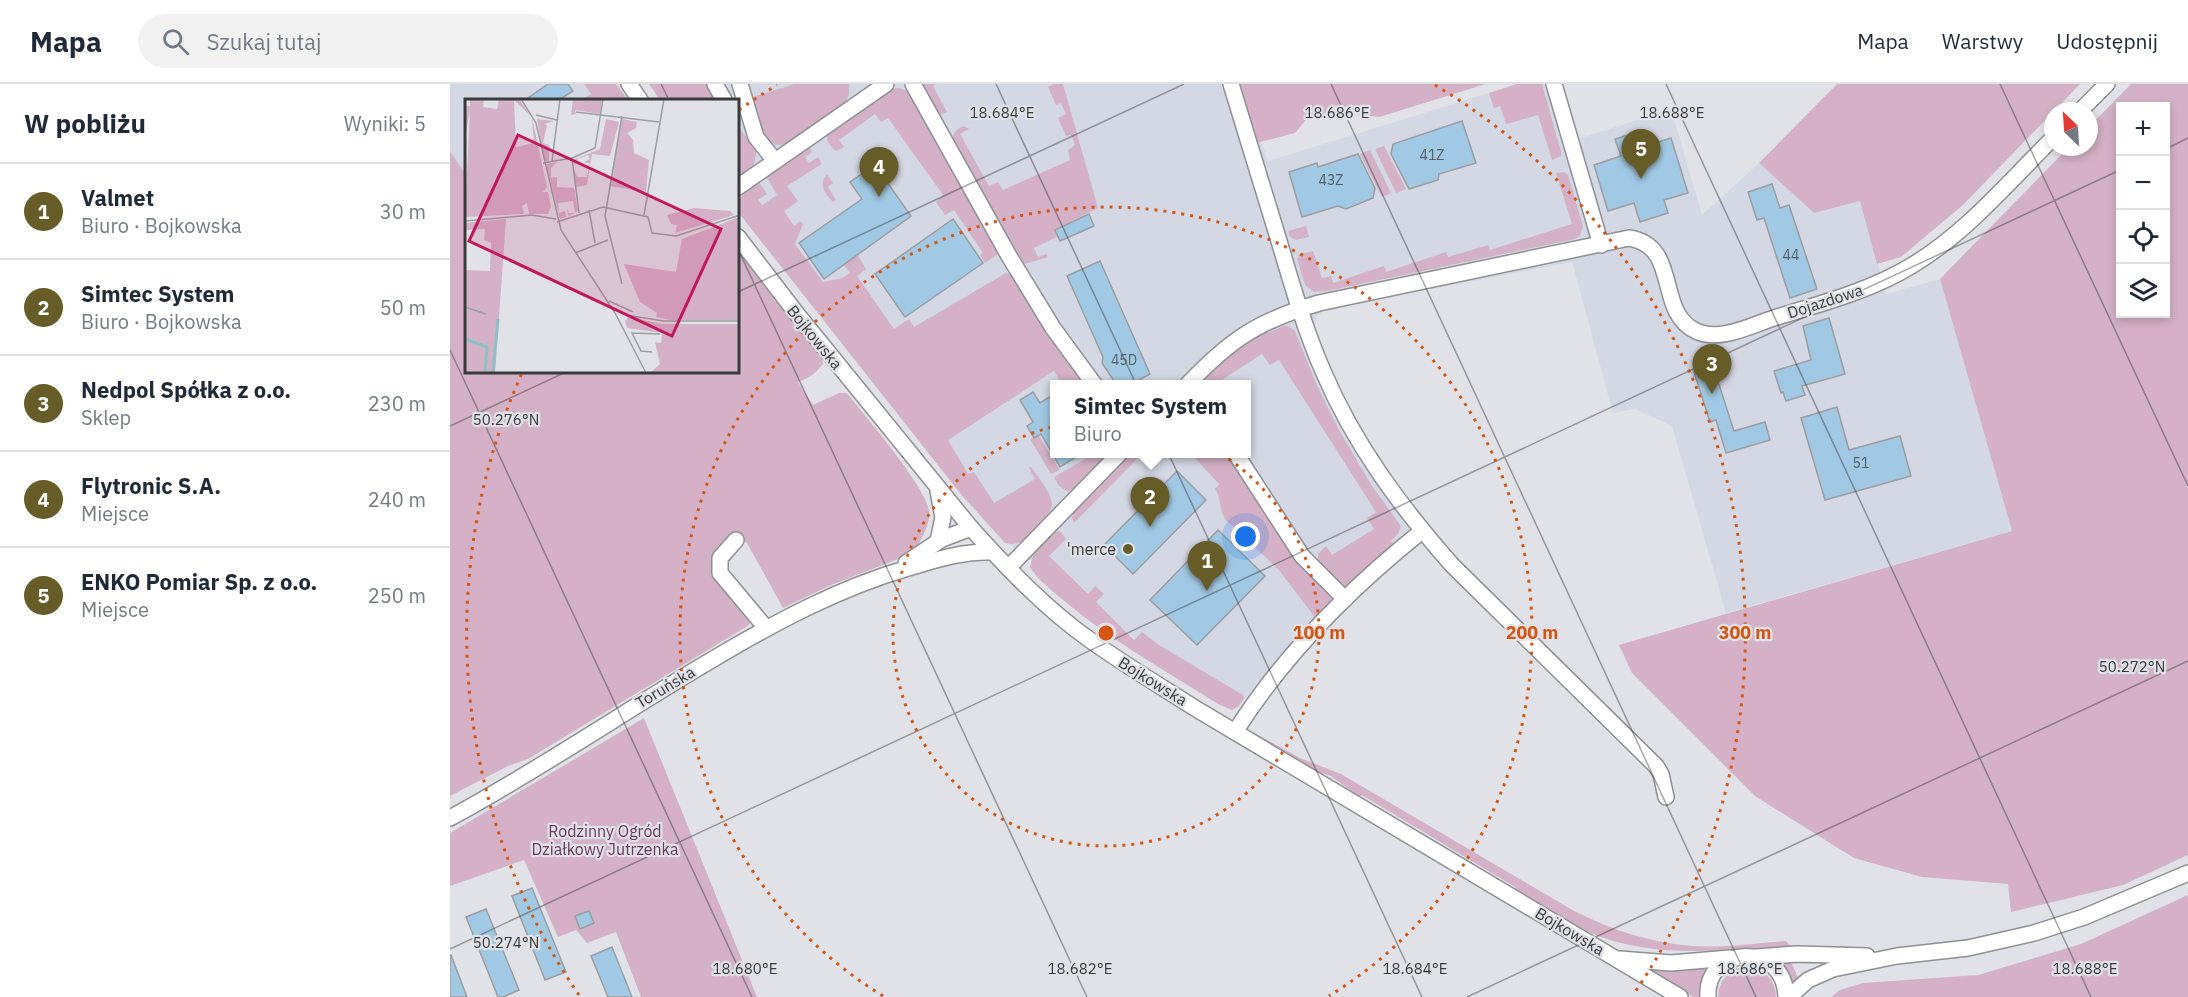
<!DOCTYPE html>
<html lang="pl">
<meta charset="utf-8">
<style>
body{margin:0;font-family:"IBM Plex Sans",sans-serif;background:#f2f2f3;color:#1f2937}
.controls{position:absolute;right:18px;top:18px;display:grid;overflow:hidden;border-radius:0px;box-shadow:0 3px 9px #0003}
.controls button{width:54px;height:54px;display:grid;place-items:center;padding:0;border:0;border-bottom:2px solid #e0e1e3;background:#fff;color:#1f2937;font:30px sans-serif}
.compass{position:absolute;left:1594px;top:18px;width:54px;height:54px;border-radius:50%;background:#fff;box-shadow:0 3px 9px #0003;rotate:335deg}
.you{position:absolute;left:796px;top:453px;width:21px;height:21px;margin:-15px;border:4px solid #fff;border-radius:50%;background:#1a73e8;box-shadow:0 0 0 9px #1a73e833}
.badge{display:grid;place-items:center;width:39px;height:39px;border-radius:50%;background:#675b28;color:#fff;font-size:20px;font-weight:700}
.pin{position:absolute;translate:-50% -50px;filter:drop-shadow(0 2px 3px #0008)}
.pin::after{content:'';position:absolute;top:32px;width:21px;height:18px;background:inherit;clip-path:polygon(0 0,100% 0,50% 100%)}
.popup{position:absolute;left:600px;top:296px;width:201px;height:78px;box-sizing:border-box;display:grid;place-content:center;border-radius:0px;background:#fff;filter:drop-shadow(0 2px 4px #0005);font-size:20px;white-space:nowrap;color:#747a83}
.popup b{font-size:22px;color:#1f2937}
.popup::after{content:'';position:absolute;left:50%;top:100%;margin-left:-12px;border:12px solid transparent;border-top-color:#fff}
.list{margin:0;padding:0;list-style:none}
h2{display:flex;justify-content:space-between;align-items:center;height:78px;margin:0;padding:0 24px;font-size:26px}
h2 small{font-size:20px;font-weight:400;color:#747a83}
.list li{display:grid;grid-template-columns:39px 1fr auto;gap:18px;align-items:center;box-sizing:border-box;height:96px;padding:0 24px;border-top:2px solid #e0e1e3}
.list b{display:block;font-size:22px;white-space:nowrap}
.list p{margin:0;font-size:20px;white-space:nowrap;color:#747a83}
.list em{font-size:20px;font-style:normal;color:#747a83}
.icon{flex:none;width:33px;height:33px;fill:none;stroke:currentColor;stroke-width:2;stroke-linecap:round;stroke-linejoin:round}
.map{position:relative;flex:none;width:1738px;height:913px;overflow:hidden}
header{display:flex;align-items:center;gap:36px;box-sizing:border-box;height:84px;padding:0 30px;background:#fff;border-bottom:2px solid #e0e1e3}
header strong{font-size:28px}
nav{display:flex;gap:33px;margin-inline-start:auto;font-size:21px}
.search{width:420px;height:54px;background:#f2f2f3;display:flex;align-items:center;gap:15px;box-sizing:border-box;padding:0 21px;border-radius:33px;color:#747a83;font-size:22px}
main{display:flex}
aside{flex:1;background:#fff}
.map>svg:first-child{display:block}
</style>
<header>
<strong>Mapa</strong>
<div class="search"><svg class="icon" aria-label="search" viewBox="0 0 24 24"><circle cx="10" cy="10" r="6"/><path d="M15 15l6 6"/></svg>Szukaj tutaj</div>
<nav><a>Mapa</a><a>Warstwy</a><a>Udostępnij</a></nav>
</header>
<main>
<aside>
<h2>W pobliżu<small>Wyniki: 5</small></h2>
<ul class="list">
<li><span class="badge">1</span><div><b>Valmet</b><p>Biuro · Bojkowska</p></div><em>30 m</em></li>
<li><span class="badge">2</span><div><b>Simtec System</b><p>Biuro · Bojkowska</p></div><em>50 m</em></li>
<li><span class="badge">3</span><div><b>Nedpol Spółka z o.o.</b><p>Sklep</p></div><em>230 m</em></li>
<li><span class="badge">4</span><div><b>Flytronic S.A.</b><p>Miejsce</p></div><em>240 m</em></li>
<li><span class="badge">5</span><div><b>ENKO Pomiar Sp. z o.o.</b><p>Miejsce</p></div><em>250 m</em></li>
</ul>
</aside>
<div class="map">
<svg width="1738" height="913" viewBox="0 0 1738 913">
<rect width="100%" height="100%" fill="#e0e2e7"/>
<g fill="#d4d8e4" fill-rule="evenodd">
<path d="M0,0H134L141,10L131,16H16V91L0,67Z"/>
<path d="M214,0H792L818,77L1068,0H1112L1128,55L1221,25L1252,131L1309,79L1364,129L1410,117L1436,210L1490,195L1562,447L1276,529L1222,342L1185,325L1163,329L1122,178L884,223L874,226L868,231L864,243L883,292L916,359L973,438L825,577L789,622L771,618L554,456L288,102V16ZM604,300H796V370H604Z"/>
</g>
<g fill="#d4b1c6" fill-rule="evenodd">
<path d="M134,0H166L178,16H131L141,10Z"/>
<path d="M199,0H258L266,16H210Z"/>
<path d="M344,0H399V11L395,19L343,57C312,74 306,34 300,14Z"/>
<path d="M471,0H486L483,2L497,28L489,31Z"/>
<path d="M604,0H613L648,124L605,146L607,153L584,164L588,173L596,170L598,173L575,180L570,177L502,57C503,49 506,45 514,42L519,45L510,50L539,102L548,98L553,106L620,76L618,66L625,61L621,51L616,52L608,34L616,30L611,19L606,21L598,3Z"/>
<path d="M788,0H1036L929,33L905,30H879L856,36L845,49L806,59Z"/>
<path d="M1067,0H1092L1111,67V72L1102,76L1088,31L1056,40L1050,22L1044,24L1039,9Z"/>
<path d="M1387,0H1630L1514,120L1451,173L1427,180L1410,117L1364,129L1309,79Z"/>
<path d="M1681,0H1738V771L1673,801L1561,828L1558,800L1472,793L1404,774L1305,712L1182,589L1169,561L1562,447L1490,195L1619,63H1639V43ZM1670,22H1716V230H1670Z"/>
<path d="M449,4L459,8L548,165L547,171L535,179L530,171L533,169L504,126L495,131L486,118L493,111L438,34L431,38L425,30L389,56L394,63L386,67L383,65L377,56V48L438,5Z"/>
<path d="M288,43L307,65L303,85L288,95Z"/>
<path d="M359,62L362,68L355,73L359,79L368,73L372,80L337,102L348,117L334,127L344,142L350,137L353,140L345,160L373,198L392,194L400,189L393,180L407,170L416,185L407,192L444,245L459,235L464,243L556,189L563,192L636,300H612L604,287L498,356L518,390L524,388L544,419L585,395L579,384L581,383C588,393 601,408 602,420C602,430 582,451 573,457C568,460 560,461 555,459L510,409L288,128C288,112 295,106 308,97L317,110L308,116L312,121L327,111L316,92Z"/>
<path d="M934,62L956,105L946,109L925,65Z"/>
<path d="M920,66L941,109L932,113L910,70Z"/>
<path d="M0,67L16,91V288H288V167L372,275L373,280C365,290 359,294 348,298L363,321L389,309H397C414,331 479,406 479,428C480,440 474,449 469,459L472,461L461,470L381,501L333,524L297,459L286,451L265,467L263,489L301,536L299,541L78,675L58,682L0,712Z"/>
<path d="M1114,88L1118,91L1133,142L1130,152L1125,155L877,207L864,208L855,201L847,175L850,170L863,167L872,194L881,192L883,199L934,182L936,188L996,168L998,173L1038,161L1040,166L1122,140L1106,89Z"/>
<path d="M377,90L383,99L378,103L386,116L383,118C375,109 368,101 377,90Z"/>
<path d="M856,142L859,153L846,156L840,153L838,147Z"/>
<path d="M833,242H838L845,247L866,299L889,346L922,402L951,442L948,450L941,457L944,460L903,499L894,502L890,501L868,479V470L876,462L882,471L924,445L917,434L926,428L829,276L820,281L812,270L773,295L776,300H754L753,295L777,271L816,245L818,249Z"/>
<path d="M589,352L610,386L601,390L580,355Z"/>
<path d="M644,370H660L626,405L617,407L609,402L604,393Z"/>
<path d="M679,370H692L624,439L622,434L624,425Z"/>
<path d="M741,370H780L847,475L879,510L882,517L880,521L867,536L828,485L775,435C769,425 772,416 765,405L769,400Z"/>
<path d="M610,447L616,455L599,472L638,510L645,502L654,510L646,518L684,556L692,548L709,561L793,611L794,614L789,622L782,626L768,620C716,587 660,556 612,515C601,506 587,495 580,483L584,467L602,448Z"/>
<path d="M194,634L307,913H191L166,848L137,859L126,846L108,853L74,776L0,802V749Z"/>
<path d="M797,645L850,674L891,690L1124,827C1162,846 1200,859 1243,862C1273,864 1306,859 1336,857L1340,862C1272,866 1203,876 1138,848C1113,837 1090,820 1066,806L1065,803L912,711L910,713L881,692L863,686L796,646Z"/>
<path d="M1738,811V913H1381L1390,906L1413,899L1528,891L1631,860Z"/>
<path d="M1341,878L1349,896L1342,904L1330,880Z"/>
<path d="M1296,882C1314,885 1325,894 1326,913H1268C1269,895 1279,886 1296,882Z"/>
<path d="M1261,883L1253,913H1243L1196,884Z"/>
</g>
<g fill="#a2c9e3" stroke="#9a9ea2" stroke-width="1.5">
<path d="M98,0H118L123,7L109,16H75Z"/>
<path d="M1012,37L1026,79L989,90L988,96L959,105L941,70L943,60Z"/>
<path d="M1191,47L1196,62L1221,54L1238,109L1214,116L1218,129L1190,138L1184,119L1158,127L1144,81L1171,72L1165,55Z"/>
<path d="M908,70L925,104L923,114L896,125L888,122L852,133L839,88L867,79L868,83Z"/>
<path d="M425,81L461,132L374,195L349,159L412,115L400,98Z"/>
<path d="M1322,100L1330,124L1339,121L1367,205L1340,214L1314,134L1307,136L1298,108Z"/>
<path d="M639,130L644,142L610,157L605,146Z"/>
<path d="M503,135L533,179L455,233L425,190Z"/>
<path d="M650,177L700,290L682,300H666L652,279L653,273L617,192Z"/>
<path d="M1379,234L1395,290L1352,302L1355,311L1336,317L1333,308L1331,309L1324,287L1361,276L1353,242Z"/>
<path d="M1263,282L1284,347L1315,338L1320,356L1276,369L1266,336L1260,338L1244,288Z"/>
<path d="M583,308L590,319L604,310V369H633L610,383L591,350L584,354L577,342L583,338L570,316Z"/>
<path d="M1387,323L1399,366L1450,352L1461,392L1375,416L1351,334Z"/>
<path d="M727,387L756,416L683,490L654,461Z"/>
<path d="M768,446L815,492L747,561L700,516Z"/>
<path d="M82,804L116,888L95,896L62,812Z"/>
<path d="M36,825L69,906L53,913H48L16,833Z"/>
<path d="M139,827L144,839L130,845L125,832Z"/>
<path d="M162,863L182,913H158L141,872Z"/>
<path d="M0,871H1L17,913H0Z"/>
</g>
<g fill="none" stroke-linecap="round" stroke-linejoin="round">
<g stroke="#8e9095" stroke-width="18">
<g id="minor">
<path d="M179,0L190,16"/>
<path d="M265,0L274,16"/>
<path d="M290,0L306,53L325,77"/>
<path d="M463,0L559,172L603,244L644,300"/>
<path d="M781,0C797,52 813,105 829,157C842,201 855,246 873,287C904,360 950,422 1002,481L1206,682L1211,690L1216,713"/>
<path d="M1104,0L1151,161"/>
<path d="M1630,27L1657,0"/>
<path d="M288,103L436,0"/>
<path d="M288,153L347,230L521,444C557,484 596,525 640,556C675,581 712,603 748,626L1230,913"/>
<path d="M738,300C781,255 808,237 869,219L1179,154C1231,162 1205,228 1246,247C1269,258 1300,242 1321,235C1368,220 1418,208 1461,182C1515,150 1559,98 1603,54"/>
<path d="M786,370L852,472L895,515"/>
<path d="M286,456L270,474V489L316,544"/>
<path d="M488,457L493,433L488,407"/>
<path d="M456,479L492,455L521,444"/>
<path d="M558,484L669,370"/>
<path d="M785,648C833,572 902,503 972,447"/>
<path d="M0,734C91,685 176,626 265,574C326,538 389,504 458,484C486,476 512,467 542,468"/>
<path d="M1306,873L1347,870L1417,872"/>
<path d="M1170,875L1221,879L1280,874"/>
<path d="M1258,913C1255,861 1335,857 1336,913"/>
<path d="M1339,913L1358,896L1383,885L1447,872L1518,864L1584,849L1634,833L1738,789"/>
</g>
</g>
<use href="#minor" stroke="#fff" stroke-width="15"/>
</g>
<path fill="none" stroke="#393a3c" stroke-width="1.5" stroke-opacity="0.45" d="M211,0L219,16M546,0L972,913M881,0L1306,913M1216,0L1641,913M1550,0L1738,402M1716,65L1738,54M288,165L637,913M288,208L734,0M0,266L302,913M0,342L116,288M0,865L1670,86M1017,913L1738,577"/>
<g fill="none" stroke="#d65611" stroke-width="3" stroke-dasharray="3 6">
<circle cx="656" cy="549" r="213"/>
<path d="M433 912A426 426 0 1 1 879 912"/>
<path d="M129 911A639 639 0 0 1 72 289M289 26A639 639 0 0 1 327 1M985 1A639 639 0 0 1 1183 911"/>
</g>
<circle fill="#675b28" stroke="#e0e2e7" stroke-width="2" cx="678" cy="465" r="6"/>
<g text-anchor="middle" stroke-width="4.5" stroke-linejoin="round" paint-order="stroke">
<g font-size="14" fill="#535e66">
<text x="982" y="76">41Z</text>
<text x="881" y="101">43Z</text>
<text x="1341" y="176">44</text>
<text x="674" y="281">45D</text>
<text x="1411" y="384">51</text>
</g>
<g font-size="16" fill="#393a3c" stroke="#e0e2e7">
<text transform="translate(1375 217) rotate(-18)" y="6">Dojazdowa</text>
<text transform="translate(365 253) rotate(51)" y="6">Bojkowska</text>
<text transform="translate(703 597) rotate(32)" y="6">Bojkowska</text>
<text transform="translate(215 603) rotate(-31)" y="6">Toruńska</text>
<text transform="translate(1120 847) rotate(31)" y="6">Bojkowska</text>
</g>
<g font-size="16" fill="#393a3c" stroke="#e0e2e7" text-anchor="end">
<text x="666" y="471">'merce</text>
</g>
<g font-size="16" fill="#6c395b" stroke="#e0e2e7">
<text x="155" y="753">Rodzinny Ogród<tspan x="155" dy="18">Działkowy Jutrzenka</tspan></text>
</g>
</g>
<g transform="translate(15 15)">
<rect width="274" height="274" fill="#e0e2e7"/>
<path d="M5,0H19L18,8L32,10L34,0H54L65,16L49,1L51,48L69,44L67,19L82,88L78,93H83L86,107L83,115H64L62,104L57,107L59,115L0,118L5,10L0,40V7H5ZM108,0H137L135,15L110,11L111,15L106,16ZM72,20L89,22L79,25L82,26L78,44L84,46V62H79ZM141,20L154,23L145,57L127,55L122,86L111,88L109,70L112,78H122L125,65L119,63L125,60L123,56L112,60L114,65L111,62L110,66L108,61L135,50ZM157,20L172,23L171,29L162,34L168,41L169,54L184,61L181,93L144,87ZM92,63L86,69V79L92,78V88L109,89L113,112L104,117L103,116L102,109L104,114H110L108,102L93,104L94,114L100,112L101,118L95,120L81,65ZM229,109L265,112L269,116L210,134L212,126L206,125L202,116ZM274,118V221H205L191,218L192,214L175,203L159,165L211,173L217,140ZM41,120L30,274H0V171L25,172L26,144L19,141L20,130L0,131V124ZM164,218L197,225H274V274H185L195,265L190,243L196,244L197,234L162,229L160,222Z" fill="#d4b1c6"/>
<path fill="none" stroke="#8cc1c5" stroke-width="3" d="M0,240L22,248L20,274M28,274L33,220"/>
<path fill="none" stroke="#9d9fa3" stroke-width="1.5" d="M56,0L71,24L96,131L150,214L181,274M111,13L194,23M71,16L92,21M157,17L140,117L157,185M107,59L114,114M87,62L95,0M78,64L107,59L130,49L138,0M124,111L130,144M179,116L199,0M0,122L67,116L91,120M92,123L138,108L183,118L187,134L211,137L275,116M110,154L143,141M144,202L168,213M0,208L21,215M160,216L199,222H275M187,253L176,252L167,234L195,235"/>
<path fill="#c2185b" fill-opacity="0.15" stroke="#c2185b" stroke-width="3" d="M53,36L256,130L207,237L4,142Z"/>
<rect width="274" height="274" fill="none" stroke="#393a3c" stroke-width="3"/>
</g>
<g font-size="15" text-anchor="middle" fill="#393a3c" stroke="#e0e2e7" stroke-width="4.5" stroke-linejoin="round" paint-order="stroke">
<text x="552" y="34">18.684°E</text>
<text x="887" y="34">18.686°E</text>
<text x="1222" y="34">18.688°E</text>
<text x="56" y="341">50.276°N</text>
<text x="1682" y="588">50.272°N</text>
<text x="56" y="864">50.274°N</text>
<text x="295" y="890">18.680°E</text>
<text x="630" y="890">18.682°E</text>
<text x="965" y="890">18.684°E</text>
<text x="1300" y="890">18.686°E</text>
<text x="1635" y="890">18.688°E</text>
</g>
<circle cx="656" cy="549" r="9" fill="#d65611" stroke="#e0e2e7" stroke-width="3"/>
<g font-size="18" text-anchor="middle" font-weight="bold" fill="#d65611" stroke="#e0e2e7" stroke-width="4.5" stroke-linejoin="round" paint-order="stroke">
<text x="869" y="555">100 m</text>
<text x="1082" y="555">200 m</text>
<text x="1295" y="555">300 m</text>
</g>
</svg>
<div class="controls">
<button>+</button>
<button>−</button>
<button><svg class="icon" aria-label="locate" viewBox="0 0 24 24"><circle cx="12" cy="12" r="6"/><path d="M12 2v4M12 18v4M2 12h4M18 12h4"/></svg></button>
<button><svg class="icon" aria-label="layers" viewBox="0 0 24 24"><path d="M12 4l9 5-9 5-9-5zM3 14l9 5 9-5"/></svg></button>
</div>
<svg class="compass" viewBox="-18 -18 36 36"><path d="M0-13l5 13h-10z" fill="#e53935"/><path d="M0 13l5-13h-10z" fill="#747a83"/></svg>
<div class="you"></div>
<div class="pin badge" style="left:757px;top:507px">1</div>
<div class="pin badge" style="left:700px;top:443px">2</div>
<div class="popup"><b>Simtec System</b>Biuro</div>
<div class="pin badge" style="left:1262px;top:310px">3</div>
<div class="pin badge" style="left:429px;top:113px">4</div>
<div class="pin badge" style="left:1191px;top:95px">5</div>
</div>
</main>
